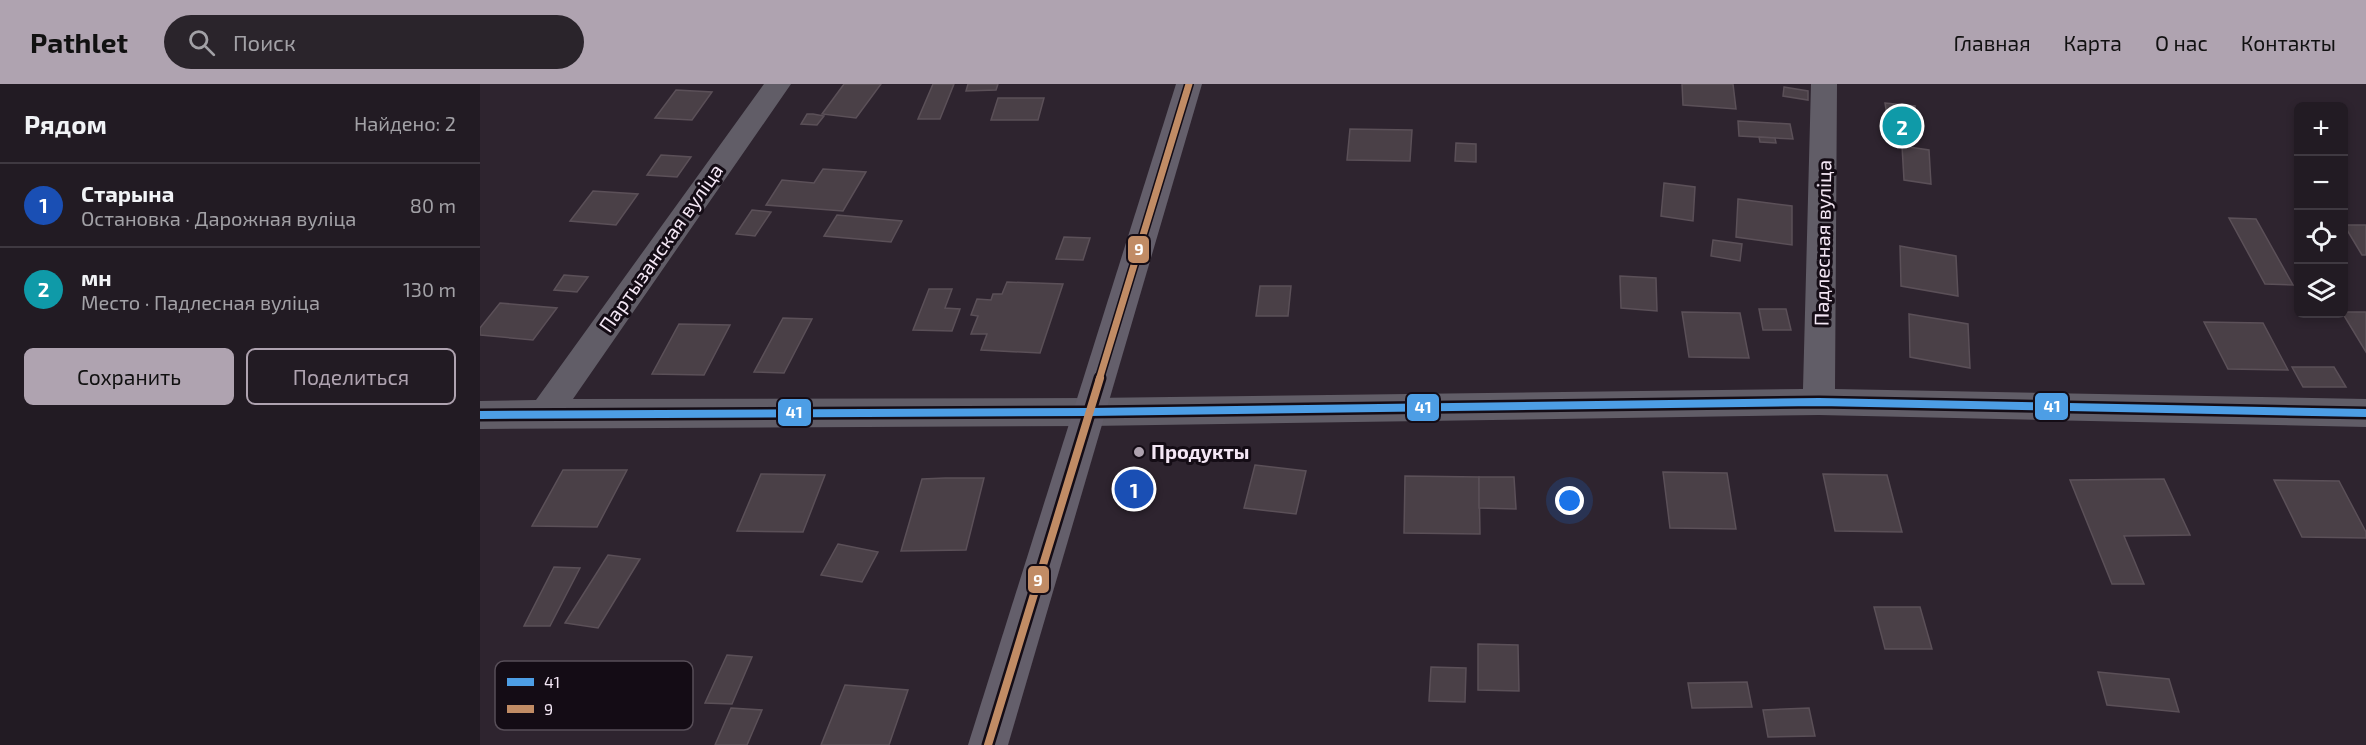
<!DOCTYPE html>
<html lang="ru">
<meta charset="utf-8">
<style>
body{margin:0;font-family:"Exo 2",sans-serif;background:#2a242b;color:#f1f3f6}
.controls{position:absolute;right:18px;top:18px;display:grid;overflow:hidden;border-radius:9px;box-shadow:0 3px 9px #0003}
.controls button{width:54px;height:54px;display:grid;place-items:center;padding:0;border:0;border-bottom:2px solid #3f3941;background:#221b23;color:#f1f3f6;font:30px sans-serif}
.you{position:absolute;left:1090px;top:417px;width:21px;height:21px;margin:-15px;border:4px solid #fff;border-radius:50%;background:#1a73e8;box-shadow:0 0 0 9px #1a73e833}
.badge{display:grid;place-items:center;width:39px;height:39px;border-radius:50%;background:#afa3b0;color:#fff;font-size:20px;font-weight:700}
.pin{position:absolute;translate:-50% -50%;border:3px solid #fff;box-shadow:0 2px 6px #0006}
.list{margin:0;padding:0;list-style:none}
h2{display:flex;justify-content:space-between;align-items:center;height:78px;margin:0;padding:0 24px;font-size:26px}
h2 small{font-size:20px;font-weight:400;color:#a2a1a6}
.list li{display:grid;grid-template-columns:39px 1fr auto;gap:18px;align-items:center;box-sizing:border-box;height:84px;padding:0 24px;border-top:2px solid #3f3941}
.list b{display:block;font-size:22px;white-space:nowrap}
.list p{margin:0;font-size:20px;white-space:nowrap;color:#a2a1a6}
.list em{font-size:20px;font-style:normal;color:#a2a1a6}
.actions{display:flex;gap:12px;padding:18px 24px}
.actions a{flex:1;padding:14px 0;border:2px solid #afa3b0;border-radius:9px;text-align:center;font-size:21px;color:#afa3b0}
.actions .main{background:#afa3b0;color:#111}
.icon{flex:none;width:33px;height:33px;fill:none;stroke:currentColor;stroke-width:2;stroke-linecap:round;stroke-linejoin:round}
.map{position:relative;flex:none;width:1886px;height:661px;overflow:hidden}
header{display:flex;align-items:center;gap:36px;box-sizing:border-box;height:84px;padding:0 30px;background:#afa3b0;color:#111}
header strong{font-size:28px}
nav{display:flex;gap:33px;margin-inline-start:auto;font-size:21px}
.search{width:420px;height:54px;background:#2a242b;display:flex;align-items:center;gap:15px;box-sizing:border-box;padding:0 21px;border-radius:33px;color:#a2a1a6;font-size:22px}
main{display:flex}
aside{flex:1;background:#221b23}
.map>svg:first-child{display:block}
</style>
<header>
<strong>Pathlet</strong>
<div class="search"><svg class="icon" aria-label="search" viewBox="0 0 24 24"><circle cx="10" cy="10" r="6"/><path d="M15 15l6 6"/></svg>Поиск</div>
<nav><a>Главная</a><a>Карта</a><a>О нас</a><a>Контакты</a></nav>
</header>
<main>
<aside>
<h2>Рядом<small>Найдено: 2</small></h2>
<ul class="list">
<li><span class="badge" style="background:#1a4fb4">1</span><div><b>Старына</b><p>Остановка · Дарожная вуліца</p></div><em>80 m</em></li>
<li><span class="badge" style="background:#0f9aa8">2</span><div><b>мн</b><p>Место · Падлесная вуліца</p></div><em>130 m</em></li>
</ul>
<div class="actions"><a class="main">Сохранить</a><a>Поделиться</a></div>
</aside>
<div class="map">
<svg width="1886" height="661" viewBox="0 0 1886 661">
<rect width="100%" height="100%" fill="#2e242f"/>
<g fill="#4a4047" stroke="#5b5058" stroke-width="1.5">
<path d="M364,0H401L376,34L342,30Z"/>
<path d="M453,0H474L460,35H438Z"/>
<path d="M488,0H518L516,6L486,7Z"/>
<path d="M1202,0H1253L1256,25L1203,21Z"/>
<path d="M1304,3L1328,7V16L1303,12Z"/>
<path d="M196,6L232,8L212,36L175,34Z"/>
<path d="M518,14H564L558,36H511Z"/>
<path d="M1405,19L1435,22L1436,34L1407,31Z"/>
<path d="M327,30H333L344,32L337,41L321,40Z"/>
<path d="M1258,37L1310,40L1313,55L1259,52Z"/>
<path d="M1412,37L1432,40L1433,46L1412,44Z"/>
<path d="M870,45L932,46L930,77L867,76Z"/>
<path d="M1279,53L1295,54L1296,59L1280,58Z"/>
<path d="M976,59L996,60V78L975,77Z"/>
<path d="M1422,62L1449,66L1451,100L1424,96Z"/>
<path d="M181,71L197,72L211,73L197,93L167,91Z"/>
<path d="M343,85L386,88L363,127L286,121L302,96L334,99Z"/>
<path d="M1184,99L1215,103L1213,137L1181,132Z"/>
<path d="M113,107L158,110L136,141L90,137Z"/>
<path d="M1258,115L1312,122V161L1256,153Z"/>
<path d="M272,126L291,128L275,152L256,150Z"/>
<path d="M357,131L422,137L411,158L344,152Z"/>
<path d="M1749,134L1776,135L1813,201L1785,200Z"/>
<path d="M1864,141H1886V171H1882Z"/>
<path d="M584,153L610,154L603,176L576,175Z"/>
<path d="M1233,156L1262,160L1260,177L1231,172Z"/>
<path d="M1420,162L1476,172L1478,212L1421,202Z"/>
<path d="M84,191L108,193L97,208L74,206Z"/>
<path d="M1140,192L1176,194L1177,227L1141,224Z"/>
<path d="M527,198L583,200L560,269L501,266L507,250H491L498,232L491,231L497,215L511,216L513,210H522Z"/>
<path d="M780,202H811L808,232H776Z"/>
<path d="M449,205H472L465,224L480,225L472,247L433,246Z"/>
<path d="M20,219L77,224L53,256L0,251V244Z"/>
<path d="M1279,225H1306L1311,246H1283Z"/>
<path d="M1202,228L1260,229L1269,274L1209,273Z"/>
<path d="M1864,228H1886V268L1863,230Z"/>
<path d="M1429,230L1488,240L1490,284L1430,273Z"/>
<path d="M303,234L332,235L304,289L274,288Z"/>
<path d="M1724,238L1783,239L1808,286L1748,285Z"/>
<path d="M199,240L250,241L224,291L172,290Z"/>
<path d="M1812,283H1854L1866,303H1823Z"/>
<path d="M775,381L826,387L816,430L764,424Z"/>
<path d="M83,386H147L117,443L52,442Z"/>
<path d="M1183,388L1247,389L1256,445L1190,444Z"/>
<path d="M281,390L345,391L323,448L257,447Z"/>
<path d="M1343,390L1407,391L1422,448L1355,447Z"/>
<path d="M925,392L999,393L1000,450L924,449Z"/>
<path d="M999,393H1034L1036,425L999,424Z"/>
<path d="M465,394H504L486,466L421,467L442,395Z"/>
<path d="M1684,395L1710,451L1644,452L1664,500H1632L1590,396Z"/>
<path d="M1794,396L1859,397L1886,448V454L1822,453Z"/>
<path d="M358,460L398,468L382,498L341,491Z"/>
<path d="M128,471L160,475L118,544L85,539Z"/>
<path d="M74,483L100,484L70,542H44Z"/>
<path d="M1394,523H1440L1452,565H1405Z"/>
<path d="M998,560L1038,561L1039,607L998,606Z"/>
<path d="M247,571L272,573L252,620L225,619Z"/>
<path d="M951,583L986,584L985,618L949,617Z"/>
<path d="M1618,588L1689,595L1699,628L1627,621Z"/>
<path d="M1267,598L1272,623L1212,624L1208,599Z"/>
<path d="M365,601L428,606L409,661H341Z"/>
<path d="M251,624L282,626L267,661H235Z"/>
<path d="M1329,624L1335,652L1288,653L1283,626Z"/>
</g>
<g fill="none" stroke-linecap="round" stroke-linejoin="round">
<path fill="#615d67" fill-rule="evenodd" d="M284,0H311L93,315L610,314L1323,305L1331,0H1357L1355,305L1886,315V343L1339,331L610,342L0,345V317L56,316Z"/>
<path fill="#645f6b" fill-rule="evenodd" d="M696,0H722L528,661H488Z"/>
<g stroke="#140c15" stroke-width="13">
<path id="bus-1" d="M0,331L610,328L1339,318L1886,329"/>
</g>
<g stroke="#140c15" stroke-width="10">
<path id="bus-2-far1" d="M619,296L709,0"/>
</g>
<g stroke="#140c15" stroke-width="13">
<path id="bus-2" d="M508,661L620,294"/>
</g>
<use href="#bus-1" stroke="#4d9ee5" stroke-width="8"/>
<use href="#bus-2-far1" stroke="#c18c65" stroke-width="7"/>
<use href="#bus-2" stroke="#c18c65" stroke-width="8"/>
</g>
<circle fill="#afa3b0" stroke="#140c15" stroke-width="2" cx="659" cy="368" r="6"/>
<g text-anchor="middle" stroke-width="6" stroke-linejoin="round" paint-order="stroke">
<g font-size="20" fill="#f4e7f5" stroke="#140c15">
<text transform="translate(1343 159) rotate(-89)" y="7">Падлесная вуліца</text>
<text transform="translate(181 164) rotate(-55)" y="7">Партызанская вуліца</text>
</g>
<g font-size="20" font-weight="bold" fill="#f4e7f5" stroke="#140c15" text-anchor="start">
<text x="671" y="375">Продукты</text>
</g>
</g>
<rect x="15" y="577" width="198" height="69" rx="9" fill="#140c15" stroke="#574e58" stroke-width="1.5"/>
<rect x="27" y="594" width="27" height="8" fill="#4d9ee5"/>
<rect x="27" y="621" width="27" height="8" fill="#c18c65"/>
<g font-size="16" fill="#f4e7f5">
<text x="64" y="604">41</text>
<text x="64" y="631">9</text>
</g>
<g stroke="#140c15" stroke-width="2">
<rect x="647" y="151" width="23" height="29" rx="6" fill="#c18c65"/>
<rect x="1554" y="308" width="35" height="29" rx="6" fill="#4d9ee5"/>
<rect x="926" y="309" width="34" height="29" rx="6" fill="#4d9ee5"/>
<rect x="297" y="314" width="35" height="29" rx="6" fill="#4d9ee5"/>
<rect x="547" y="481" width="23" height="29" rx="6" fill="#c18c65"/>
</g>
<g font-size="16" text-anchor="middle" font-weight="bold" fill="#fff">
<text x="659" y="171">9</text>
<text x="1572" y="328">41</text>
<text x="943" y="329">41</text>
<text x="314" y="334">41</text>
<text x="558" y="502">9</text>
</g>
</svg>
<div class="controls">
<button>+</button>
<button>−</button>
<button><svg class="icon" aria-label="locate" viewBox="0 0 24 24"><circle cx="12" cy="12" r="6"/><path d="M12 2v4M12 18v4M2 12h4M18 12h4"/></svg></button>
<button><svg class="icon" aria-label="layers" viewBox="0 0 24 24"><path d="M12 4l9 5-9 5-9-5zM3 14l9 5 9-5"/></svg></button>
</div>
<div class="you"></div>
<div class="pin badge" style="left:654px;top:405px;background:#1a4fb4">1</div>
<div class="pin badge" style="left:1422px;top:42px;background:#0f9aa8">2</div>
</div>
</main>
